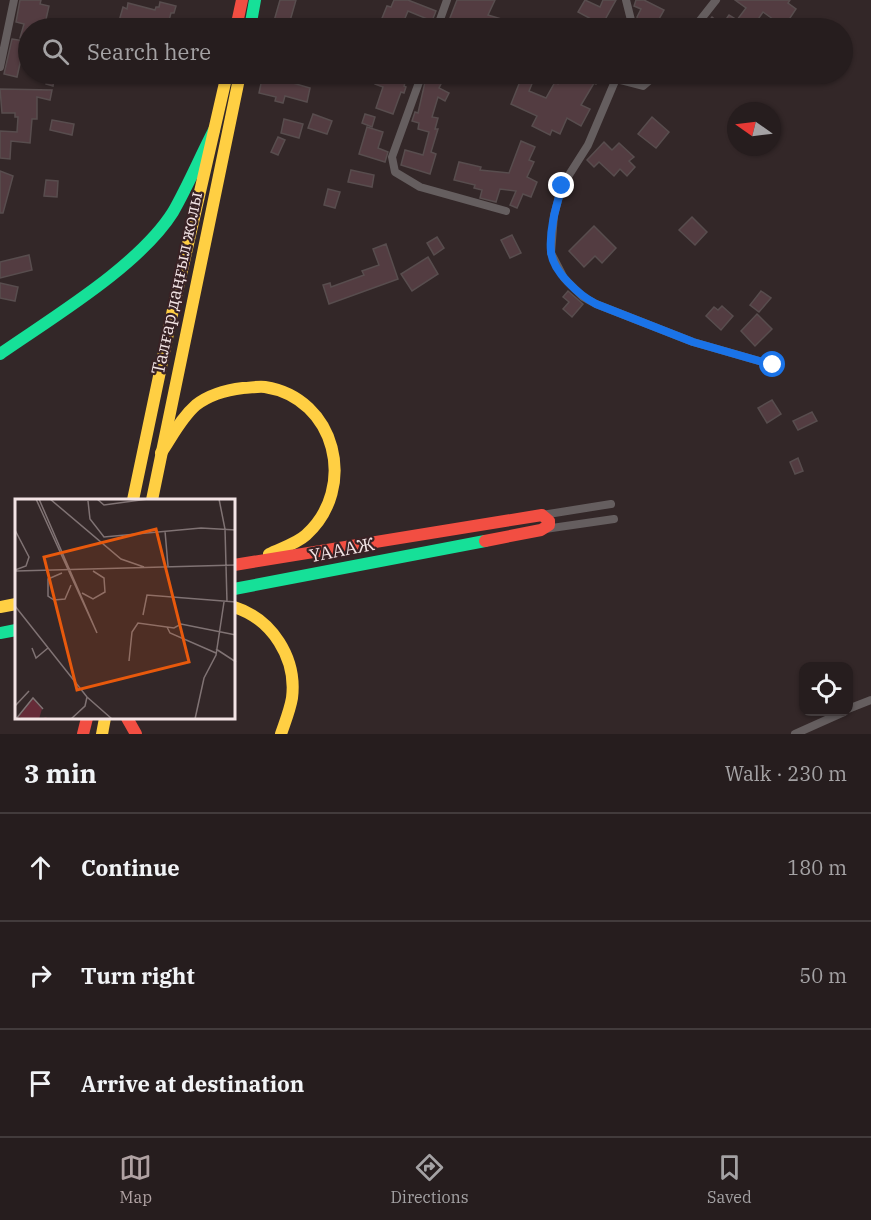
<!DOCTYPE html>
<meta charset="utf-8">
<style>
body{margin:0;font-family:"IBM Plex Serif",serif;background:#322a2b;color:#f1f3f6}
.controls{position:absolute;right:18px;bottom:18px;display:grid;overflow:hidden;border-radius:12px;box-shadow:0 2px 4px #0004}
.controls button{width:54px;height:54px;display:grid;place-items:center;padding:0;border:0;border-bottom:2px solid #423b3c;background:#261d1e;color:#f1f3f6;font:30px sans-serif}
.compass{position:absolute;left:727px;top:102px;width:54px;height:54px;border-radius:50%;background:#261d1e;box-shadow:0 2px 4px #0004;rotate:284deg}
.stop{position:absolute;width:18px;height:18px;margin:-14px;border:4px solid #1a73e8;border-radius:50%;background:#fff}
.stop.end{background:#1a73e8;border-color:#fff;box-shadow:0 2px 6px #0008}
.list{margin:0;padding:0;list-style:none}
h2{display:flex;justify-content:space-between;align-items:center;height:78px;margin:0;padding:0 24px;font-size:26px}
h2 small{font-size:20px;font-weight:400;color:#a4a2a4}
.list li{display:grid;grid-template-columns:39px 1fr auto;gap:18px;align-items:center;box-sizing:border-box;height:108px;padding:0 24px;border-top:2px solid #423b3c}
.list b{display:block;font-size:22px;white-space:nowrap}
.list em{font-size:20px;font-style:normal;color:#a4a2a4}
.icon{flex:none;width:33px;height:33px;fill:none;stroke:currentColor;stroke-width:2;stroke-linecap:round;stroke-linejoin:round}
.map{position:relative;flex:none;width:871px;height:734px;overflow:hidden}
.search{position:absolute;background:#261d1e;box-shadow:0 2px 4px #0004;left:18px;right:18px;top:18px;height:66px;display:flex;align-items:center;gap:15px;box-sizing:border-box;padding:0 21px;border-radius:33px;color:#a4a2a4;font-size:22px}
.sheet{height:402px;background:#261d1e}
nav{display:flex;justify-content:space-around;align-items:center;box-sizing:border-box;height:84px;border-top:2px solid #423b3c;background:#261d1e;font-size:16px;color:#a4a2a4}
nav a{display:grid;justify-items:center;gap:3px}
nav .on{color:#b0a2a3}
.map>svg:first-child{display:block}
</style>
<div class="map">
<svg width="871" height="734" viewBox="0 0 871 734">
<rect width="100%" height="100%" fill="#332728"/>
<g fill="#533c41" stroke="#584d4e" stroke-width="1.5">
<path d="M20,0H41L40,4L49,6L44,28H28V40L20,38L24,24L16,22Z"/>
<path d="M280,0H296L288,28L281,27L280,28H272Z"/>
<path d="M394,0H408L436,11L432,21L408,11L401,28H378L387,6L391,7Z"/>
<path d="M457,0H495L488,15L508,21L506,28H490L474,23L472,28H446Z"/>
<path d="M585,0L600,7L603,0H616L602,25L578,12Z"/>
<path d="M636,0H644L664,10L654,28H649L638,23L637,17L641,9L634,6Z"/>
<path d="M735,0H790L788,3L796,9L784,27L763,12L752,28H715L707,23L712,17L722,25L729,15L737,20L746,8Z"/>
<path d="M160,2L176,6L174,13H171L167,28L144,24L143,26L127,22L125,28H117L123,7L127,9L128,3L155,10L156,7H159Z"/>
<path d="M12,39L25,41L17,77L4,74Z"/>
<path d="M48,74H55L53,86L46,84Z"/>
<path d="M383,74H408L404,86L406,87L404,93L401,92L393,114L376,108L383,87L375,84L377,77L382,78Z"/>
<path d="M432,74H446L439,88L449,93L445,101L438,97L432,117L438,118L435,129H438L431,152L436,154L430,174L401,165L405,150L423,155L429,132L418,129L419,123L412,121L415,112L418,113L425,82L428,83Z"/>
<path d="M523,74H536L529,91L546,98L555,82L558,84L563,74H603L596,84L594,83L581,105L590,109L581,126L567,118L560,134L552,130L550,135L532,126L537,116L511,104Z"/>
<path d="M262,79L278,83L279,79L310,88L307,102L285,96L283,103L275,101L276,97L259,93Z"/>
<path d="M0,89L52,90L50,100L37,97V119H32L30,143L11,141L10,159L0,158V131L17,132L18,117H15V113H2Z"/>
<path d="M313,114L332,121L327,134L308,128Z"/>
<path d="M365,114L375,117L372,127L362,123Z"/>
<path d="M652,117L669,132L656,148L638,134Z"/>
<path d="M284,119L303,124L299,138L281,133Z"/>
<path d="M52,120L74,124L72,135L50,130Z"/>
<path d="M367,127L383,132L378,148L388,152L385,162L359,154Z"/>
<path d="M278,137L285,140L278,155L271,152Z"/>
<path d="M521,141L535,147L529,160L534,162L527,177L537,182L531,197L523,194L517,208L510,205L516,191L500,189L496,202L480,198L482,190L474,188L475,185L454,180L459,162L481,167L480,170L509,173Z"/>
<path d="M604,142L612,150L619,143L634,157L629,161L635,167L627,176L620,169L614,176L599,162L594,167L587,160Z"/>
<path d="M351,170L374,175L372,187L348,182Z"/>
<path d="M0,171L13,176L3,213H0Z"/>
<path d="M46,180L58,181L57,197L44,196Z"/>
<path d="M328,189L340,192L335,208L324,205Z"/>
<path d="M692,217L707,232L695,245L679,230Z"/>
<path d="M594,226L616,248L602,263L595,256L584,267L569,251Z"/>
<path d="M512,235L521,253L510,258L501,240Z"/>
<path d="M437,237L444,248L434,255L427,243Z"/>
<path d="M386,244L398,279L329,304L323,285L330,283L331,287L364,275L362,271L379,265L373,249Z"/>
<path d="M29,255L32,270L0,278V262Z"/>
<path d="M428,257L438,274L412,291L401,274Z"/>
<path d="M0,283L18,287L15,301L0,298Z"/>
<path d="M568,291L583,304L572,317L563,309L569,302L563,297Z"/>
<path d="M761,291L771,298L759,312L750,305Z"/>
<path d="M722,306L733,316L721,330L706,316L714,307L718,310Z"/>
<path d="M757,314L772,329L755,346L741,331Z"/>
<path d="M772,400L781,414L767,423L758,408Z"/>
<path d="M812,412L817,421L798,430L793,421Z"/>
<path d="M798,458L803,471L795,474L790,462Z"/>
</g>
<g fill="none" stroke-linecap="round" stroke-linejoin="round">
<g stroke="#655e5f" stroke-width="8">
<path d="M626,0L633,28"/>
<path d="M437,28L447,0"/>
<path d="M694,28L716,0"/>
<path d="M0,67L14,0"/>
<path d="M422,74L392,157L395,172L420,187L506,211"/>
<path d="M618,74L588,145L562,186L554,215L551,253L564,278L583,297L596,304L693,342L773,365"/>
<path d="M616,79L643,86L657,74"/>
<path d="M542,515L611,504"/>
<path d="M545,529L614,519"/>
<path d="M848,709L871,700"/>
<path d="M795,734L844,712"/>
</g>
<g stroke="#16e098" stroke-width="12">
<path d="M250,28L255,0"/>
<path d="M0,354C53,317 139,266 173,212C188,186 200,157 214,130"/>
<path d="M234,589L485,541"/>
<path d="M0,633L16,630"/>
</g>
<g stroke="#ffcf43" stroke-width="12">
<path d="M161,453C172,437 181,418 196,405C209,395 226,390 243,388C250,388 258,386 265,387C336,398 358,488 306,535C296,544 281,548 269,554"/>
<path d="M133,500L174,305L227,74"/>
<path d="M152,500L240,74"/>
<path d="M0,607L16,604"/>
<path d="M234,607C272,619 297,658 292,698C290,710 285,722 281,734"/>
<path d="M102,734L105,718"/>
</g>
<g stroke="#f24e42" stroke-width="12">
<path d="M236,28L242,0"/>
<path d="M234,565L542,515L549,521V525L541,530L485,541"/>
<path d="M127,718L136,734"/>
<path d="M83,734L87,718"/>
</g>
</g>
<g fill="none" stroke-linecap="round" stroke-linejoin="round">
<path stroke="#1a73e8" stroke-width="8" d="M562,186C556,207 549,230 551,252C553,272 579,295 596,304L693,342L773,365"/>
</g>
<g text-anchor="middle" stroke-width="4.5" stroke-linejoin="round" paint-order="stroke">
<g font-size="18" fill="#f3e4e5" stroke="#382225">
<text transform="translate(177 283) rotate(-78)" y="6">Талғар даңғыл жолы</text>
<text transform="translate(342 550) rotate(-11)" y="6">ҮАААЖ</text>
</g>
</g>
<g transform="translate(15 499)">
<rect width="220" height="220" fill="#332728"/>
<path d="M18,200L27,210L24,220L32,218L30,220H8L5,218L2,220Z" fill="#662b38"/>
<path fill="none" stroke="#807374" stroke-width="1.5" d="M21,0L82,134L24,0M35,0L106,60L129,68M82,0L89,6L133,0M204,0L210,30L212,103M73,2L75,20L89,38L186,29L221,31M0,31L14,58L11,67L0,71M150,32L153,67M1,72L221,66M47,74L33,80V97L39,101L50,100L56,86M67,94L78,100L90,93L89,79L78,72M0,107L72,198L97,220M128,116L132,96L221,103M152,128L155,134L201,154M17,149L21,159L33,149M201,150L221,163M114,162L117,133L123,124L159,129L166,125L221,136M0,207L14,192M1,220L18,199L28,210M56,220L70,207L72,198M180,220L189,179L201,156L209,103"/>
<path fill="#e8590c" fill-opacity="0.15" stroke="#e8590c" stroke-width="3" d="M141,30L174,163L62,191L29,58Z"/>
<rect width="220" height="220" fill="none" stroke="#f3e4e5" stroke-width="3"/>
</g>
</svg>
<div class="controls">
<button><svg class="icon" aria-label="locate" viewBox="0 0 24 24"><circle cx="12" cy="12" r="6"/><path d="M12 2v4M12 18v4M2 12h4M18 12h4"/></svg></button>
</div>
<svg class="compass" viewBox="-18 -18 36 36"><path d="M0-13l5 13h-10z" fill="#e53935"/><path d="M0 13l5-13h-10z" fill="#a4a2a4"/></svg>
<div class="stop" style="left:773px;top:365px"></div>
<div class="stop end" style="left:562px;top:186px"></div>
<div class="search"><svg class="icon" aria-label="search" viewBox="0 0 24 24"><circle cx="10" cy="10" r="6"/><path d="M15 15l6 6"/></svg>Search here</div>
</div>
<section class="sheet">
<h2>3 min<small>Walk · 230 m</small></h2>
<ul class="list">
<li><svg class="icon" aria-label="ahead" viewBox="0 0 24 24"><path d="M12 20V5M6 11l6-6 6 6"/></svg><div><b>Continue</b></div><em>180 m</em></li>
<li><svg class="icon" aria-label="right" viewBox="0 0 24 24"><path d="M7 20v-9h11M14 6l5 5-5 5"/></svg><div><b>Turn right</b></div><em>50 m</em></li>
<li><svg class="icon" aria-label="arrive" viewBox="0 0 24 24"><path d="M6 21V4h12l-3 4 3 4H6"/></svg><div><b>Arrive at destination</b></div></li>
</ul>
</section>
<nav>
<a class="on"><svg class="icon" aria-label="map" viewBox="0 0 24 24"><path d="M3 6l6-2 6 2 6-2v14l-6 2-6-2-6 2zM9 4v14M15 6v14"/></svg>Map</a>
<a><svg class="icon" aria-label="directions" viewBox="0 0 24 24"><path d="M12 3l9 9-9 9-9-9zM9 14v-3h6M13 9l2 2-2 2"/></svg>Directions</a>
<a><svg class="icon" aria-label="saved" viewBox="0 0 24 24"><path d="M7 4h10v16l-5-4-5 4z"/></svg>Saved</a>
</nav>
